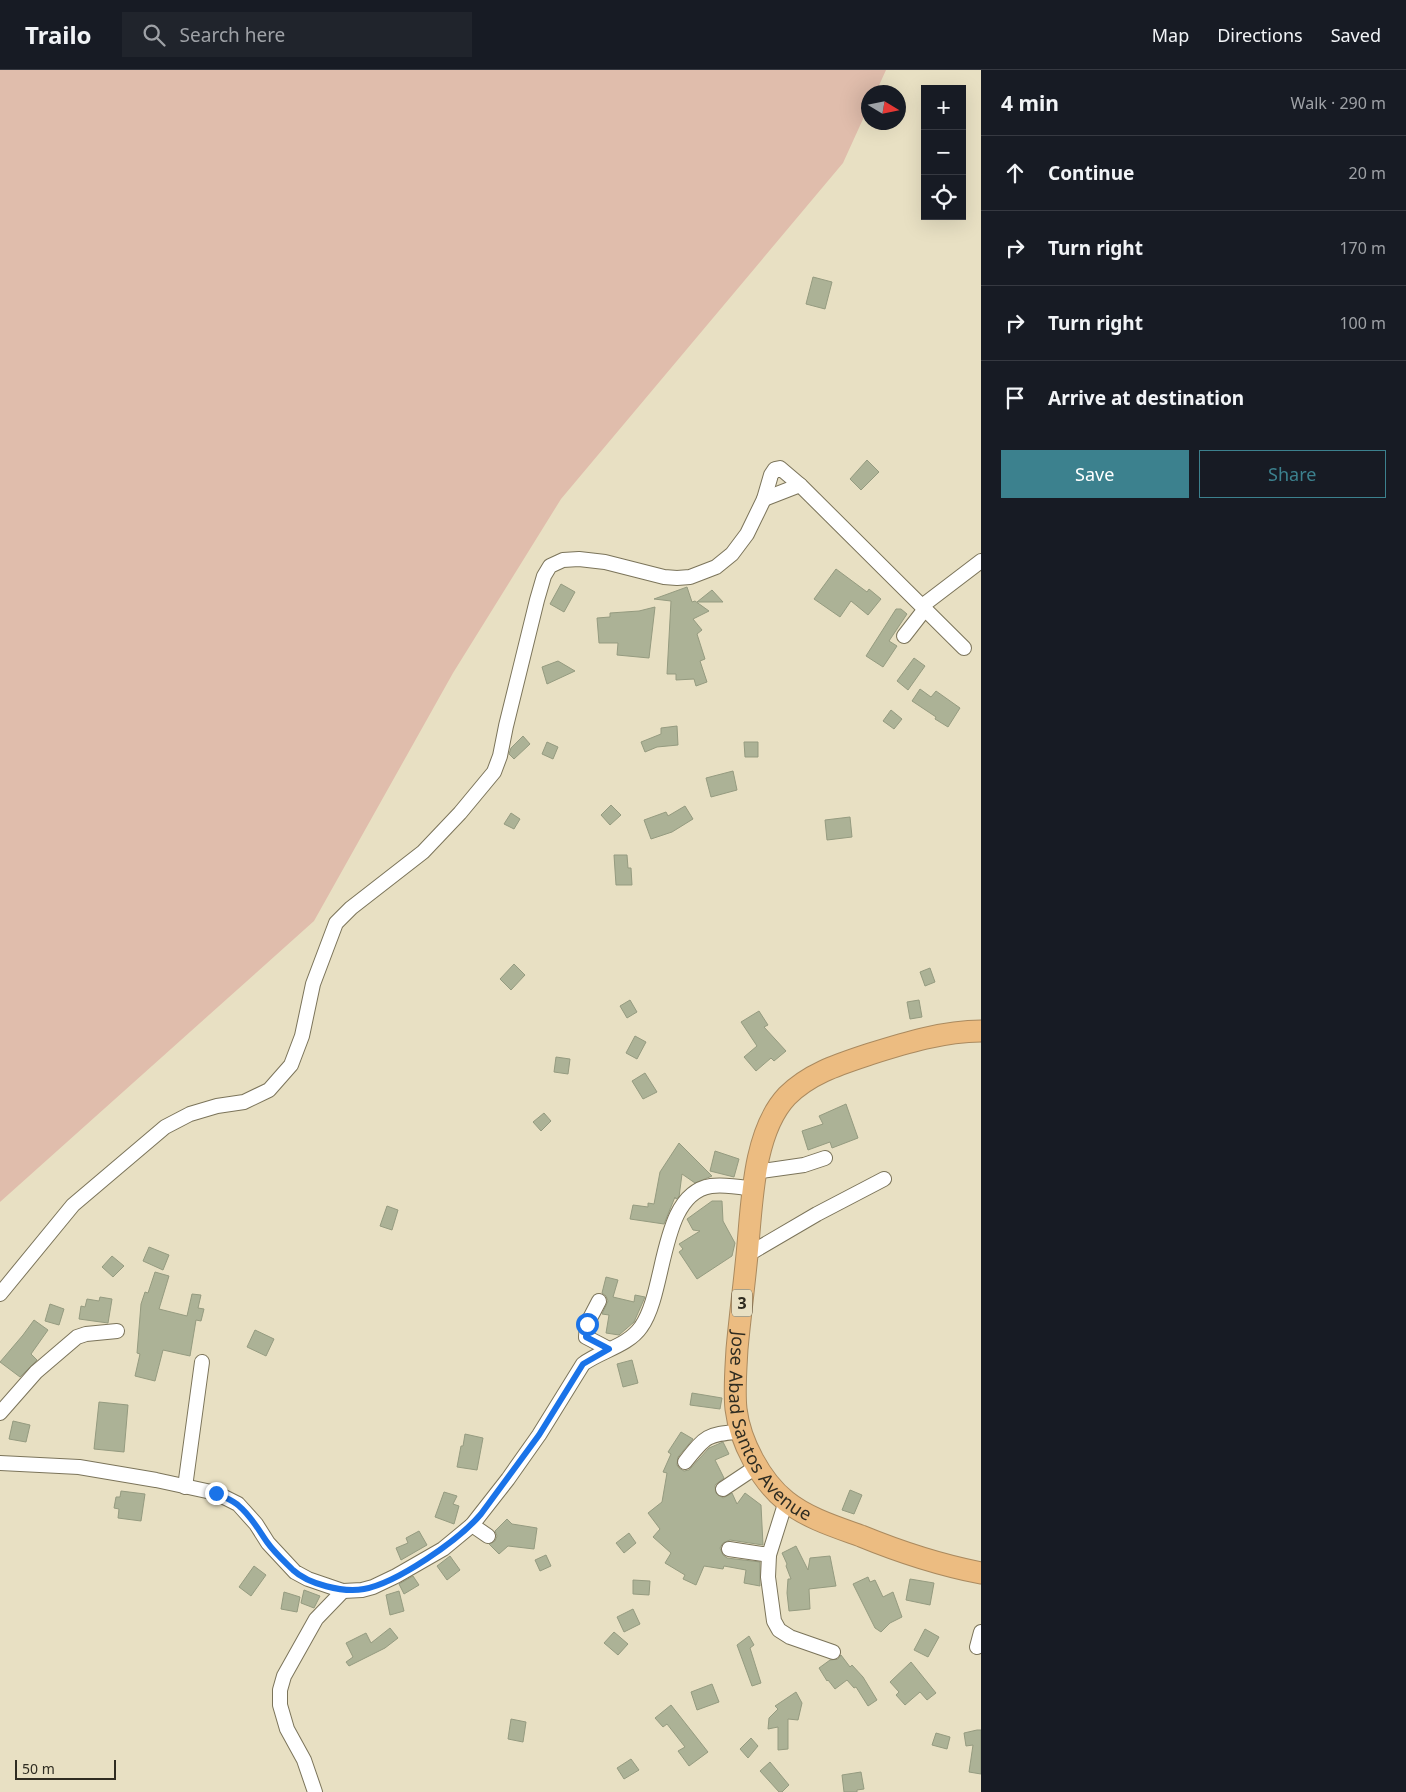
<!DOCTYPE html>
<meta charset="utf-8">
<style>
body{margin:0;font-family:"Noto Sans",sans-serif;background:#20242c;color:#f1f3f6}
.controls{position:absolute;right:15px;top:15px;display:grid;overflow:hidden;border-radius:0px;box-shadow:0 5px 20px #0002}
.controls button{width:45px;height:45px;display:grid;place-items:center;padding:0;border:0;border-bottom:1px solid #363941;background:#171b24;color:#f1f3f6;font:25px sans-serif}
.compass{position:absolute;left:861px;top:15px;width:45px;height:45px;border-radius:50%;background:#171b24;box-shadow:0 5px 20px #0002;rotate:100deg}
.scale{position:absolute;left:15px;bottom:12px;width:101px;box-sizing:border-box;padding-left:5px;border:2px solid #2f2c21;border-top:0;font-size:14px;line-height:18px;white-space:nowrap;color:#2f2c21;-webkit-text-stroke:4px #e8e0c3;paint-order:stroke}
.stop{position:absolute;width:15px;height:15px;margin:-11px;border:4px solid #1a73e8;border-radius:50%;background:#fff}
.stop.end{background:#1a73e8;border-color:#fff;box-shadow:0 1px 5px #0008}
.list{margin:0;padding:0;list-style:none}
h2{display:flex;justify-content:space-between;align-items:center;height:65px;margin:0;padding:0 20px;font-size:21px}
h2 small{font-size:16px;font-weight:400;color:#9ea1a6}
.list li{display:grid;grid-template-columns:32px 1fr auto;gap:15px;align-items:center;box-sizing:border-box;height:75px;padding:0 20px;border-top:1px solid #363941}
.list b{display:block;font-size:19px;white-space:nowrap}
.list em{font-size:16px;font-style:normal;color:#9ea1a6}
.actions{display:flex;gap:10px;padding:15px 20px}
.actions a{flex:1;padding:11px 0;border:1px solid #3c818e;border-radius:0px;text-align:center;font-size:18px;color:#3c818e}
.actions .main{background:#3c818e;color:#fff}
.icon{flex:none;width:28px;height:28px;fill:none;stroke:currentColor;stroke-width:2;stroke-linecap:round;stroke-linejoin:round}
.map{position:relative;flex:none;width:981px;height:1722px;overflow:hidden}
header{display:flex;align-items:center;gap:30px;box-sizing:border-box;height:70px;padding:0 25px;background:#171b24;border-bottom:1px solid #363941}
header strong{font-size:24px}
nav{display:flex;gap:28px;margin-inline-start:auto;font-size:18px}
.search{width:350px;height:45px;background:#20242c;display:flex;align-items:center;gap:12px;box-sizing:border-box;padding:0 18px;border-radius:0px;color:#9ea1a6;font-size:19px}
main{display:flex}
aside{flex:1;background:#171b24}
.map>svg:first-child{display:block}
</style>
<header>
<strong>Trailo</strong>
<div class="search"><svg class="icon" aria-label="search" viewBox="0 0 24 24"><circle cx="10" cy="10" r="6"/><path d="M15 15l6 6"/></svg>Search here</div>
<nav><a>Map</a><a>Directions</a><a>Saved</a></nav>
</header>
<main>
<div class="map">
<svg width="981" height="1722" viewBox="0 0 981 1722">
<rect width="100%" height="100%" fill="#e8e0c3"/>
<path fill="#e0bdac" d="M0,0H886L876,22H868V38L843,93L561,429L453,603L314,851L0,1132Z"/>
<g fill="#acb296" stroke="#959b80">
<path d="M813,207L832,212L825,239L806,234Z"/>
<path d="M867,390L879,402L861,420L850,409Z"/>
<path d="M836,499L867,522L869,519L881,529L868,545L851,531L840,547L814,529Z"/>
<path d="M561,514L575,522L564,542L550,534Z"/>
<path d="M687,517L692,532L695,531L709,541L693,549L702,560L697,564L705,589L700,591L707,612L696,616L694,609L676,610V604H667L671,531L654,529Z"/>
<path d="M712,520L723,532H697Z"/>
<path d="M655,537L649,588L617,585L618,573H599L597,548L610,547V543L639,541Z"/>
<path d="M896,539H901L907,544L889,571L897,576L883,597L866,586Z"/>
<path d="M914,588L925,596L908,620L897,611Z"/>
<path d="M558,591L575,601L547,614L542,597Z"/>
<path d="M920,619L931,627L936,621L960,638L948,657L935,649L936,647L912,631Z"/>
<path d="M891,640L902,649L894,659L883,651Z"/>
<path d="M677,656L678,675L657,677L645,682L641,672L661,664V658Z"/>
<path d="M523,666L530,674L514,689L509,684L511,678Z"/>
<path d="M547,672L558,677L553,689L542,684Z"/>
<path d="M744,672H758V687H745Z"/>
<path d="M733,701L737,720L711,727L706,708Z"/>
<path d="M611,735L621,745L610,755L601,745Z"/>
<path d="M685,736L693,749L672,762L651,769L644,750L666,742L668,746Z"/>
<path d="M511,743L520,749L514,759L504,754Z"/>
<path d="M850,747L852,767L827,770L825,750Z"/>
<path d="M614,785H627L628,798H631L632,815H616Z"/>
<path d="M514,894L525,905L511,920L500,909Z"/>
<path d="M930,898L935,912L925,916L920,902Z"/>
<path d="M630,930L637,942L627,948L620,936Z"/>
<path d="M919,930L922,947L910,949L907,932Z"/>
<path d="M759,941L768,955L764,957L786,981L774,991L771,988L756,1001L744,987L757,976L741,952Z"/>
<path d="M635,966L646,972L637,989L626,983Z"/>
<path d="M556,987L570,989L568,1004L554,1002Z"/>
<path d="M645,1003L657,1022L643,1029L632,1011Z"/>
<path d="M846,1034L858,1068L832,1078L830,1072L808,1080L802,1061L823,1054L819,1046Z"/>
<path d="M544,1043L551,1051L541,1061L533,1052Z"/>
<path d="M679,1073L712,1106L695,1113L682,1104L679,1127L676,1129L675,1127L664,1154L630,1149L633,1135L648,1137V1133L654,1134L660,1102Z"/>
<path d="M715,1081L739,1089L734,1107L710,1101Z"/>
<path d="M712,1131H722L723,1151L735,1173L732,1186L697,1209L679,1182L683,1179L679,1174L700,1161L693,1160L687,1149Z"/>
<path d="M387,1136L398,1140L392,1160L380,1156Z"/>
<path d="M149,1177L169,1185L163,1200L143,1191Z"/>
<path d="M112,1186L124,1196L113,1207L102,1197Z"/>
<path d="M155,1202L169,1206L159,1239L187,1246L192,1224L201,1225L198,1238L204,1239L201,1251L196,1250L190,1286L163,1280L155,1311L135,1306L140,1284L137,1283L141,1234L145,1222L148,1223Z"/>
<path d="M606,1207L618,1210L613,1227L634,1232L635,1225L645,1227L634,1252L619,1265L606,1263L609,1245L602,1244L608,1231L606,1226L602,1223Z"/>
<path d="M100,1227L112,1229L108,1253L79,1249L81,1236L85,1237L87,1229L99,1231Z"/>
<path d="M50,1234L64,1239L59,1255L45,1251Z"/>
<path d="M34,1250L48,1260L31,1284L37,1290L20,1307L0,1292L23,1265Z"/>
<path d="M255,1260L274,1269L266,1286L247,1277Z"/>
<path d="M632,1290L638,1313L623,1317L617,1294Z"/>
<path d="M692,1323L722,1328L720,1339L690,1335Z"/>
<path d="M99,1332L128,1335L124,1382L94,1379Z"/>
<path d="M13,1351L30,1355L26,1372L9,1369Z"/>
<path d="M681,1362L693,1369L678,1387L677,1395L679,1398L684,1401L689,1400L709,1378L723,1372L729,1384L715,1390L724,1408L715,1415L716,1423L723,1428L732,1423L737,1434L745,1423L761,1435L763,1475L730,1470L723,1473L720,1478L723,1485L727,1488L760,1492V1516L744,1513L746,1500L724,1496L723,1499L704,1496L696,1515L683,1509L685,1505L665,1493L671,1483L653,1467L660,1459L648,1443L662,1432L667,1403L663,1402L671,1384L668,1382Z"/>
<path d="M465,1364L483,1368L477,1400L457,1397L461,1376H463Z"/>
<path d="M850,1420L862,1425L854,1444L842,1440Z"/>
<path d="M121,1421L145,1424L141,1451L118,1448L119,1439L114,1438L116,1427H120Z"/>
<path d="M444,1422L457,1426L453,1434L459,1436L454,1454L435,1447Z"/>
<path d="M507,1449L512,1454L537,1458L534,1479L508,1476L499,1484L489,1474L495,1471L497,1466L495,1461Z"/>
<path d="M419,1461L427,1475L401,1490L396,1478L408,1473L406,1468Z"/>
<path d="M629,1463L636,1473L624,1483L616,1473Z"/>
<path d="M796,1476L808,1500L810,1488L830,1486L836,1516L809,1519L810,1539L789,1541L787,1523L788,1509H791L786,1496L787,1494L782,1483Z"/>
<path d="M546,1485L551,1496L540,1501L535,1490Z"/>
<path d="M450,1486L460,1500L447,1510L437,1496Z"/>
<path d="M254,1496L266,1505L251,1526L239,1517Z"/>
<path d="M413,1506L419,1515L404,1524L399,1514Z"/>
<path d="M868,1507L870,1512L875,1510L883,1527L893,1522L902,1547L890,1553L881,1562L875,1558L853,1514Z"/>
<path d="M910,1509L934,1513L930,1535L906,1530Z"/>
<path d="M633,1510L650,1511L649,1525L633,1524Z"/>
<path d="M304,1520L320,1526L314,1538L301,1533Z"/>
<path d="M399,1521L404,1541L390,1545L386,1525Z"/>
<path d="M284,1522L300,1527L297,1542L281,1539Z"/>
<path d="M633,1539L640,1554L624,1562L617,1547Z"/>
<path d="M390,1558L398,1568L385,1578L349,1596L346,1592L353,1587L346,1573L366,1563L371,1573Z"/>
<path d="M925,1559L939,1567L928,1587L914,1580Z"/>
<path d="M614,1562L628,1574L618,1585L604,1573Z"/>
<path d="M749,1566L754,1575L750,1578L761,1613L752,1616L737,1575Z"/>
<path d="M841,1585L850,1597L852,1595L863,1607L877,1630L868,1636L856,1617L854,1618L847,1610L835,1619L828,1610L827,1611L819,1598L830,1590L838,1589Z"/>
<path d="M911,1592L936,1623L927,1630L920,1622L905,1635L896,1625L899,1622L890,1612Z"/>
<path d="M712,1614L719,1632L697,1640L691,1622Z"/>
<path d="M796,1622L802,1633L798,1650L788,1649V1679L778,1680V1657L768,1659L769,1648L778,1639L775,1636Z"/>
<path d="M671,1635L708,1682L689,1696L678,1681L685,1677L667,1654L663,1657L655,1648Z"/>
<path d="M511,1649L526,1652L523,1672L508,1669Z"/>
<path d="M977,1660H981V1704L969,1702L973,1675L966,1676L964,1663Z"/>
<path d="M936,1663L950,1667L947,1679L932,1675Z"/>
<path d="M751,1668L758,1676L748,1688L740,1679Z"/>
<path d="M631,1689L639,1700L624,1709L617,1698Z"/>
<path d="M770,1692L789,1715L782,1722H779L760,1701Z"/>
<path d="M861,1702L864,1719L857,1720V1722H844L842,1705Z"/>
</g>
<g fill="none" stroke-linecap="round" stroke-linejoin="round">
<g stroke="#7b745a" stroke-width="16">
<g id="minor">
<path d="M764,429L800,415"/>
<path d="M922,536L981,491"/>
<path d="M904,566L925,539"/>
<path d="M755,1102L804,1095L825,1088"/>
<path d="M747,1185L817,1144L884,1109"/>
<path d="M0,1224L73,1135L165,1057L190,1044L217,1036L244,1032L269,1020L291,995L302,966L313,914L336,853L351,838L423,782L460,743L494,702L500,686L506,656L537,530L544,506L550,496L563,490L579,489L605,492L664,507L677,508L690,507L716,497L732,484L747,464L764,429L771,405L775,399L780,398L800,415L964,578"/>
<path d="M599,1231L587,1254L586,1267L609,1279"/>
<path d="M0,1343L36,1302L77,1267L86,1264L117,1261"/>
<path d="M685,1392C707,1364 707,1365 742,1361"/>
<path d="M0,1393L79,1397L156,1410L216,1423L238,1434L256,1454L268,1473L295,1502L308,1509L343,1521L362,1520L373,1517L396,1506L443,1479L472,1455L508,1409L539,1365L583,1294C600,1281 628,1276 641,1257C667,1221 659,1124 711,1116C725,1114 740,1117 753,1119"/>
<path d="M185,1417L202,1292"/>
<path d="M723,1419L756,1397"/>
<path d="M786,1431L769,1485L768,1507L774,1551L779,1560L790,1567L833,1582"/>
<path d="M472,1455L488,1466"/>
<path d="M729,1479L769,1485"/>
<path d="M977,1577L981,1562"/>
<path d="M315,1722L304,1690L287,1659L280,1635V1620L284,1606L316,1549L343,1521"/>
</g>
</g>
<g stroke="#aa8a5f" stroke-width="23">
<g id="highway">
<path id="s1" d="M981,961C944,961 905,973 870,984C840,994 810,1003 787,1026C752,1063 752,1137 747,1185C744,1216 740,1247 737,1279C736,1298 734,1320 736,1339C740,1372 761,1411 786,1431C807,1448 836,1457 861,1466C900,1482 940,1495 981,1503"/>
</g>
</g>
<use href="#minor" stroke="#fff" stroke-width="14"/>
<use href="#highway" stroke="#ecbc81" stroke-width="21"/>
</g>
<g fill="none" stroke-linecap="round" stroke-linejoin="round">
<path stroke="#1a73e8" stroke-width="6" d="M216,1423C223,1427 233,1430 239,1436C251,1446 258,1459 267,1472C274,1482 284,1491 293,1500C308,1514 343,1523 364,1519C397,1513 459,1470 481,1444L539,1365L583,1294L609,1279L586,1267L587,1254"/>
</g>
<g text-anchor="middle" stroke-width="4" stroke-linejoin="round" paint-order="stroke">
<rect fill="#e8e0c3" stroke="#666252" stroke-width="1" x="732" y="1219.5" width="20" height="27" rx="4"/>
<g font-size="16" font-weight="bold" fill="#2f2c21">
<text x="742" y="1239">3</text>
</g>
<g font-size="18" fill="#2f2c21" stroke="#e8e0c3">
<text dy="6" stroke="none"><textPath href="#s1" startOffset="558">Jose Abad Santos Avenue</textPath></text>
</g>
</g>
</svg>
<div class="controls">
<button>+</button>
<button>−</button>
<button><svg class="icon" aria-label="locate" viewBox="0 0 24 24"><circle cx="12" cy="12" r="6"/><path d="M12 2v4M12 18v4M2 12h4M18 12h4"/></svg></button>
</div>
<svg class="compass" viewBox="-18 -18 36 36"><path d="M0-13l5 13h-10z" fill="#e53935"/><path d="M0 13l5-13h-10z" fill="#9ea1a6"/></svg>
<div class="scale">50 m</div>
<div class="stop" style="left:587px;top:1254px"></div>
<div class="stop end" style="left:216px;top:1423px"></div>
</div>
<aside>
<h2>4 min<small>Walk · 290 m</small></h2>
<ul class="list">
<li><svg class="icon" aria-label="ahead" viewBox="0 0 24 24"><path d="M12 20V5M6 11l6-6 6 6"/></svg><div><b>Continue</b></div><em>20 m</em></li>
<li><svg class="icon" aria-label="right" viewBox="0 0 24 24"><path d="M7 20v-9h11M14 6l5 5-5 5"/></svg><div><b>Turn right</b></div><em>170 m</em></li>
<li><svg class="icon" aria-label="right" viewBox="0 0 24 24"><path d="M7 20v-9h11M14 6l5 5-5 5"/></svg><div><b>Turn right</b></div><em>100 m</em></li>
<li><svg class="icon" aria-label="arrive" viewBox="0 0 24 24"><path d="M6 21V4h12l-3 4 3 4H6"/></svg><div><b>Arrive at destination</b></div></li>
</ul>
<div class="actions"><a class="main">Save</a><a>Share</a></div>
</aside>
</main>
